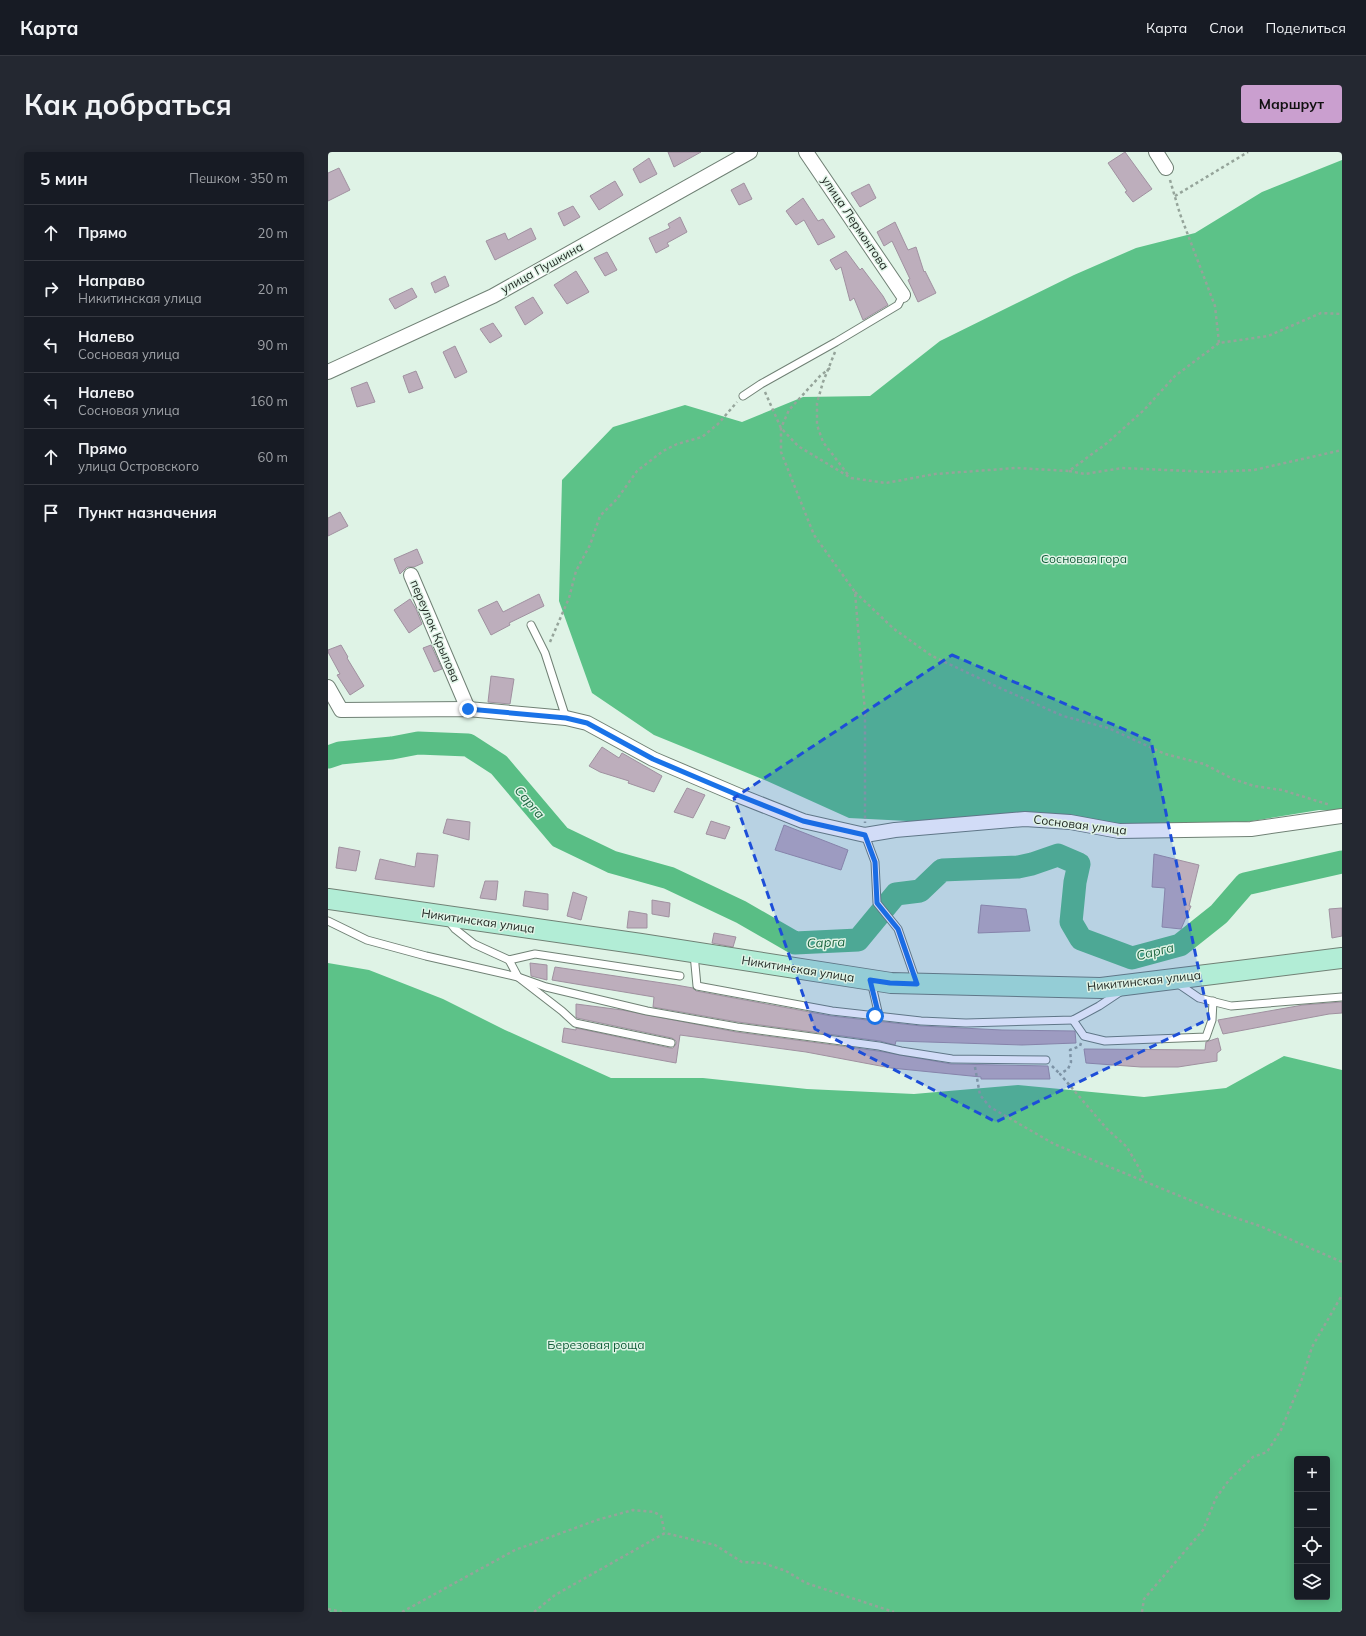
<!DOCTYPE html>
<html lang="ru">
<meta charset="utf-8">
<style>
body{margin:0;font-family:Mulish,sans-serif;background:#242831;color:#f1f3f6}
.controls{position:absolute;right:12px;bottom:12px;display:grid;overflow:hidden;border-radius:4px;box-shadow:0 2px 10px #0003}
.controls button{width:36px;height:36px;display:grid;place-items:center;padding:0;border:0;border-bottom:1px solid #363941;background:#171b24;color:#f1f3f6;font:20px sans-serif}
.stop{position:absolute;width:12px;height:12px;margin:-9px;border:3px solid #1a73e8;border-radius:50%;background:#fff}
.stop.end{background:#1a73e8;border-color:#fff;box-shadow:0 1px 4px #0008}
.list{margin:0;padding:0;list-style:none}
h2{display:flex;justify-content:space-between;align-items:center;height:52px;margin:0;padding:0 16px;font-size:17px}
h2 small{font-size:13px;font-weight:400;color:#9ea1a6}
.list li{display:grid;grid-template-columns:26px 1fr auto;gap:12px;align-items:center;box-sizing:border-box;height:56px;padding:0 16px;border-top:1px solid #363941}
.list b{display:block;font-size:15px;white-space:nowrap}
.list p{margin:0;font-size:13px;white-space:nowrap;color:#9ea1a6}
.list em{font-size:13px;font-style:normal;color:#9ea1a6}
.icon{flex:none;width:22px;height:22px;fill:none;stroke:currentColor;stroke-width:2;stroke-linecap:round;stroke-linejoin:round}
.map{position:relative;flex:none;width:1014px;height:1460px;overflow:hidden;border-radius:4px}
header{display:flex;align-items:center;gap:24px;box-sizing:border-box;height:56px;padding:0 20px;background:#171b24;border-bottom:1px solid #363941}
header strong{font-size:19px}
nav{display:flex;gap:22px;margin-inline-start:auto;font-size:14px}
.intro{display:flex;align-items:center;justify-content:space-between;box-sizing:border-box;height:96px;padding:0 24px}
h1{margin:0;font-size:28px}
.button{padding:10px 18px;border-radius:4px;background:#ca9fcf;color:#111;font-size:14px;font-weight:700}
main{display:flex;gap:24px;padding:0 24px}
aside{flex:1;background:#171b24;border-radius:4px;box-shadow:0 2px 10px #0003}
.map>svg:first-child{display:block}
</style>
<header>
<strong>Карта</strong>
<nav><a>Карта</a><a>Слои</a><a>Поделиться</a></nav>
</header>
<div class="intro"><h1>Как добраться</h1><a class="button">Маршрут</a></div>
<main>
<aside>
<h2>5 мин<small>Пешком · 350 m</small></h2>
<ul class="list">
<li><svg class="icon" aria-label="ahead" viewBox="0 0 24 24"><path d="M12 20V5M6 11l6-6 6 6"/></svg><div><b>Прямо</b></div><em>20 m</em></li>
<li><svg class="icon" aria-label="right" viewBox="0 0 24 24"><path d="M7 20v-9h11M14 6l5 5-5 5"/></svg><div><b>Направо</b><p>Никитинская улица</p></div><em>20 m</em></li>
<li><svg class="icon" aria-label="left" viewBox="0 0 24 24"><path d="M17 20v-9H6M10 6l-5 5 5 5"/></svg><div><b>Налево</b><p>Сосновая улица</p></div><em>90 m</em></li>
<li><svg class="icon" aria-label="left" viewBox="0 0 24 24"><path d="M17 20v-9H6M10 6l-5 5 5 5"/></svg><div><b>Налево</b><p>Сосновая улица</p></div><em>160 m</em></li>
<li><svg class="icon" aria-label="ahead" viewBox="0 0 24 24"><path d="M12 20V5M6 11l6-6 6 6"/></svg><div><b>Прямо</b><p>улица Островского</p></div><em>60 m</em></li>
<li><svg class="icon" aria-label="arrive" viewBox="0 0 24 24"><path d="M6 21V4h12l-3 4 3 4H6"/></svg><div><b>Пункт назначения</b></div></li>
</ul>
</aside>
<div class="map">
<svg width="1014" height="1460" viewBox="0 0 1014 1460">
<rect width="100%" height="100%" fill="#dff3e6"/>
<g fill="#5cc288" fill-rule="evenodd">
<path d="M1014,8V659L991,658L912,671L792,674L599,670L521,666L439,629L326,583L264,541L231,449L234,328L285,275L357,253L414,270L475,245L542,244L612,189L746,123L808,96L867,81L934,40Z"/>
<path d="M0,811L41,818L115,847L177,878L283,926H375L479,937L586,942L690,933L816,945L898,936L956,904L1014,918V1460H0ZM969,1307H999V1445H969Z"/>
</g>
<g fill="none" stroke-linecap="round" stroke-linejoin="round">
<path stroke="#59be85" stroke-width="23" d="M0,605L12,601L64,596L90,591L140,593L171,613L232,685L284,710L341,726L413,760L467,791L530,788L568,742L592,739L614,718L690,715L704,712L730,703L751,712L747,730L743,770L753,787L804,806L852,793L891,762L917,732L1014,710"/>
</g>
<g fill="#bdaebc" stroke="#a091a0">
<path d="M340,0H373L346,15Z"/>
<path d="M797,0L824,37L805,50L797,40L799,39L780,11Z"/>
<path d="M321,6L329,22L312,31L305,17Z"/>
<path d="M11,16L22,38L0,49V21Z"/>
<path d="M287,29L295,43L271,58L262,44Z"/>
<path d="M416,31L424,47L411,53L403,38Z"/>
<path d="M541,32L548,46L532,55L523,41Z"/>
<path d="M475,46L490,69L495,67L507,85L490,93L476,68L468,73L458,59Z"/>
<path d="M245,54L252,65L236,74L230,61Z"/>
<path d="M352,65L359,80L339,91L341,94L328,101L321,86L342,76L340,72Z"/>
<path d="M567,70L580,98L588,95L596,120L597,119L608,141L590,150L580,128L582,127L564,89L556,94L549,80Z"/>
<path d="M203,76L208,87L167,108L158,89L177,81L180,88Z"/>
<path d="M518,99L532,118L534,116L555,144L560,153L535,168L526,146L522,149L513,115L508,118L502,108Z"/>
<path d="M279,100L289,118L277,124L266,106Z"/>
<path d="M248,119L261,140L239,152L226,133Z"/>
<path d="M117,124L121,134L107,141L103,131Z"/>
<path d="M84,136L89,145L67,157L61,147Z"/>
<path d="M205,145L215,161L197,173L187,155Z"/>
<path d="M165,171L174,184L162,191L152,177Z"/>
<path d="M127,194L139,220L127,226L115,200Z"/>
<path d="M88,219L95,236L81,241L75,224Z"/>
<path d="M39,230L47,250L29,255L23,236Z"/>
<path d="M12,360L20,374L0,384V366Z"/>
<path d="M89,397L95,411L86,415H79L72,422L66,407Z"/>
<path d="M211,442L216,454L181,471L182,473L163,483L150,458L169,449L175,460Z"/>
<path d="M82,447L88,457L94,472L81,481L66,458Z"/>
<path d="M13,493L20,505L19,506L36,534L22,543L9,523L12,522L0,500V498Z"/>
<path d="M103,493L114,517L106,520L95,496Z"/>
<path d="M163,524L186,527L182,552L160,550Z"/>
<path d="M274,595L291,606L294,601L334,624L326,640L300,631L301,629L272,620L261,614Z"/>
<path d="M359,636L377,643L365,666L346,660Z"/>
<path d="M119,667L142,670L141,688L115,681Z"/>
<path d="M383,669L402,675L397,687L378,682Z"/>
<path d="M456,673L520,698L513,718L447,698Z"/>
<path d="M11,695L32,699L28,719L8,716Z"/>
<path d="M89,701L110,703L106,735L47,727L52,707L87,715Z"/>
<path d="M826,702L871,713L861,754H863L853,777L834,775L837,736L824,735Z"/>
<path d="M157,729H170L168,748L152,746Z"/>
<path d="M197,739L220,742V758L195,754Z"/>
<path d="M245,740L259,745L253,768L239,764Z"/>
<path d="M324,748L342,751L341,765L324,762Z"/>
<path d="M653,753L698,757L702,779L650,781Z"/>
<path d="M1014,756V784L1004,786L1001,757Z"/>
<path d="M301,759L319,762V776H299Z"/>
<path d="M386,781L408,785L405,795L384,791Z"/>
<path d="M202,811L219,813V828L203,824Z"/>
<path d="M227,815L348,833L365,836L368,839L503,864L593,874L674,878L747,879L748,891L694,893L568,889L567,893L552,889L410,870L325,855L326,845L224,828Z"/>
<path d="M1014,850V861L1001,862L895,882L890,868L975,853Z"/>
<path d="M248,852L294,858L408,880L550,899L623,912L720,914L722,927H653V925L563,916L478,900L352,883L348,911L234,890L236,876L248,878V876L342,896H345L348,892V889L344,886L249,866L248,865Z"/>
<path d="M890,886L893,898L889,901V909L850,915H813L758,911L756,897L877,898L878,890Z"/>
</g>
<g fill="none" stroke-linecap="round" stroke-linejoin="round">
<g stroke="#708175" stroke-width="9">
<g id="lane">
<path d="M415,244L433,232L508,190L570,153L575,143"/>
<path d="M203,473L217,501L238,566"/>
<path d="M537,683L547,710L549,751L570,777L588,829"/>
<path d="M120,768L127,777L146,792L181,808L207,802L352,824"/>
<path d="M0,769L39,788L98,804L190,825L218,835L319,859L409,875L551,894L573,899L624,907L718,908"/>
<path d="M366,802L369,834L504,859L593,869L638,871L745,868L771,854L792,840"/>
<path d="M181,808L190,825L234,859L247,871L343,891"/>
<path d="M543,829L551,864"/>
<path d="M849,831L871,846L903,854L1014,845"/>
<path d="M745,868L756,884L777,889L878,885L884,868L885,849"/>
</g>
</g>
<g stroke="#708175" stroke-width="16">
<g id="street">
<path d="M478,0L575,143"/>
<path d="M828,0L838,16"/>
<path d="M0,220L165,144L422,0"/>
<path d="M83,423L140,557"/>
<path d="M0,535L13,558L140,557L238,566L259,571L325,607L412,644L475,669L537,683L567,678L697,667L742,670L791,679L923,677L1014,664"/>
</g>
</g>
<g stroke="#708175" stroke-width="22">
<path id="secondary" d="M0,747L313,792L563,831L773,836L1014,806"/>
</g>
<g stroke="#95a49a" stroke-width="2.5" stroke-dasharray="3 3" stroke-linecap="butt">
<path d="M842,28L852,62L887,154L891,191"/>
<path d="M847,44L920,0"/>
<path d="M507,200L495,230L489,251V273L495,290L521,324"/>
<path d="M502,216L492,224L461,258L453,276V300L486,383L527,440L537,560V671"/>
<path d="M437,240L453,276L470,294L523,326L558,331L607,322L688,316L741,319L779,291L816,258L847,224L891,191L940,184L993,161L1014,162"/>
<path d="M741,319L757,322L794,316L883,320L926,318L1014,298"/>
<path d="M527,440L566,477L604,504L672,536L735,564L780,576L837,602L876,612L905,627L926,634L954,638L1002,653"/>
<path d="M222,490L241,446L248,419L262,393L272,364L289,347L309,319L335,299L349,292L374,285L390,272L409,250"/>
<path d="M753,891L752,894L742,898L743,910L740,917L732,922L779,977L799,995L811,1016L816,1028"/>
<path d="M724,914L732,922"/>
<path d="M647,915L652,943L662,955L726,992L893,1061L932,1074L1014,1110"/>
<path d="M0,1457L14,1460"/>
<path d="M74,1460L187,1398L269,1368L305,1358L326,1360L333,1364L337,1381"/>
<path d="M206,1460L227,1443L337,1381L387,1393L414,1410L435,1411L458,1419L478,1431L566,1460"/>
<path d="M814,1460L816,1447L875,1378L888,1346L901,1328L925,1305L939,1300L953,1278L973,1230L984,1195L1014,1143"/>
</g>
<use href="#lane" stroke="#fff" stroke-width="7"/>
<use href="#street" stroke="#fff" stroke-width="14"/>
<use href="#secondary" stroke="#b2edd6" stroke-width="20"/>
</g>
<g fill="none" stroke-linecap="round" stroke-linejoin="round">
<path stroke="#1a73e8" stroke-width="5" d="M140,557L238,566L259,571L325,607L412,644L475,669L537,683L547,710L549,751L570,777L589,832L562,831L542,828L551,864H547"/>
</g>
<path fill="#1d4ed8" fill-opacity="0.2" stroke="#1d4ed8" stroke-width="3" stroke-dasharray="8 5" stroke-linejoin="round" d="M624,503L823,589L881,867L668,970L487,877L406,646Z"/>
<g text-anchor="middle" stroke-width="3" stroke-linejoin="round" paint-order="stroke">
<g font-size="12" fill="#222924" stroke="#dff3e6">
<text transform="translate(527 71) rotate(56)" y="4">улица Лермонтова</text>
<text transform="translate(214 116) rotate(-29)" y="4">улица Пушкина</text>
<text transform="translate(107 479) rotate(67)" y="4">переулок Крылова</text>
<text transform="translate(752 673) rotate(7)" y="4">Сосновая улица</text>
<text transform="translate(150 769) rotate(8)" y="4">Никитинская улица</text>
<text transform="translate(470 817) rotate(9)" y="4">Никитинская улица</text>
<text transform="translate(816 829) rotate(-6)" y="4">Никитинская улица</text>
</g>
<g font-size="12" fill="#0f5c37" stroke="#dff3e6">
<text x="756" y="411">Сосновая гора</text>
<text x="268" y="1197">Березовая роща</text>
</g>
<g font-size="13" font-style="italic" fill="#1e6741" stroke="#dff3e6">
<text transform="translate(202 650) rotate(49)" y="5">Сарга</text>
<text transform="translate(498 790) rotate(-3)" y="5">Сарга</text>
<text transform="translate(827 799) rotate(-14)" y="5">Сарга</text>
</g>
</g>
</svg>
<div class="controls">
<button>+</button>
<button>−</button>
<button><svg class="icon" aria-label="locate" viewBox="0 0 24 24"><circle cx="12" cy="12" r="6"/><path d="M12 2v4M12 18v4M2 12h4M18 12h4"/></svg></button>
<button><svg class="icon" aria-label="layers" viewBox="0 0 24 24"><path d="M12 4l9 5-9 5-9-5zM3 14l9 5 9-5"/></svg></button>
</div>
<div class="stop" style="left:547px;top:864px"></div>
<div class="stop end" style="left:140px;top:557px"></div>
</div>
</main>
